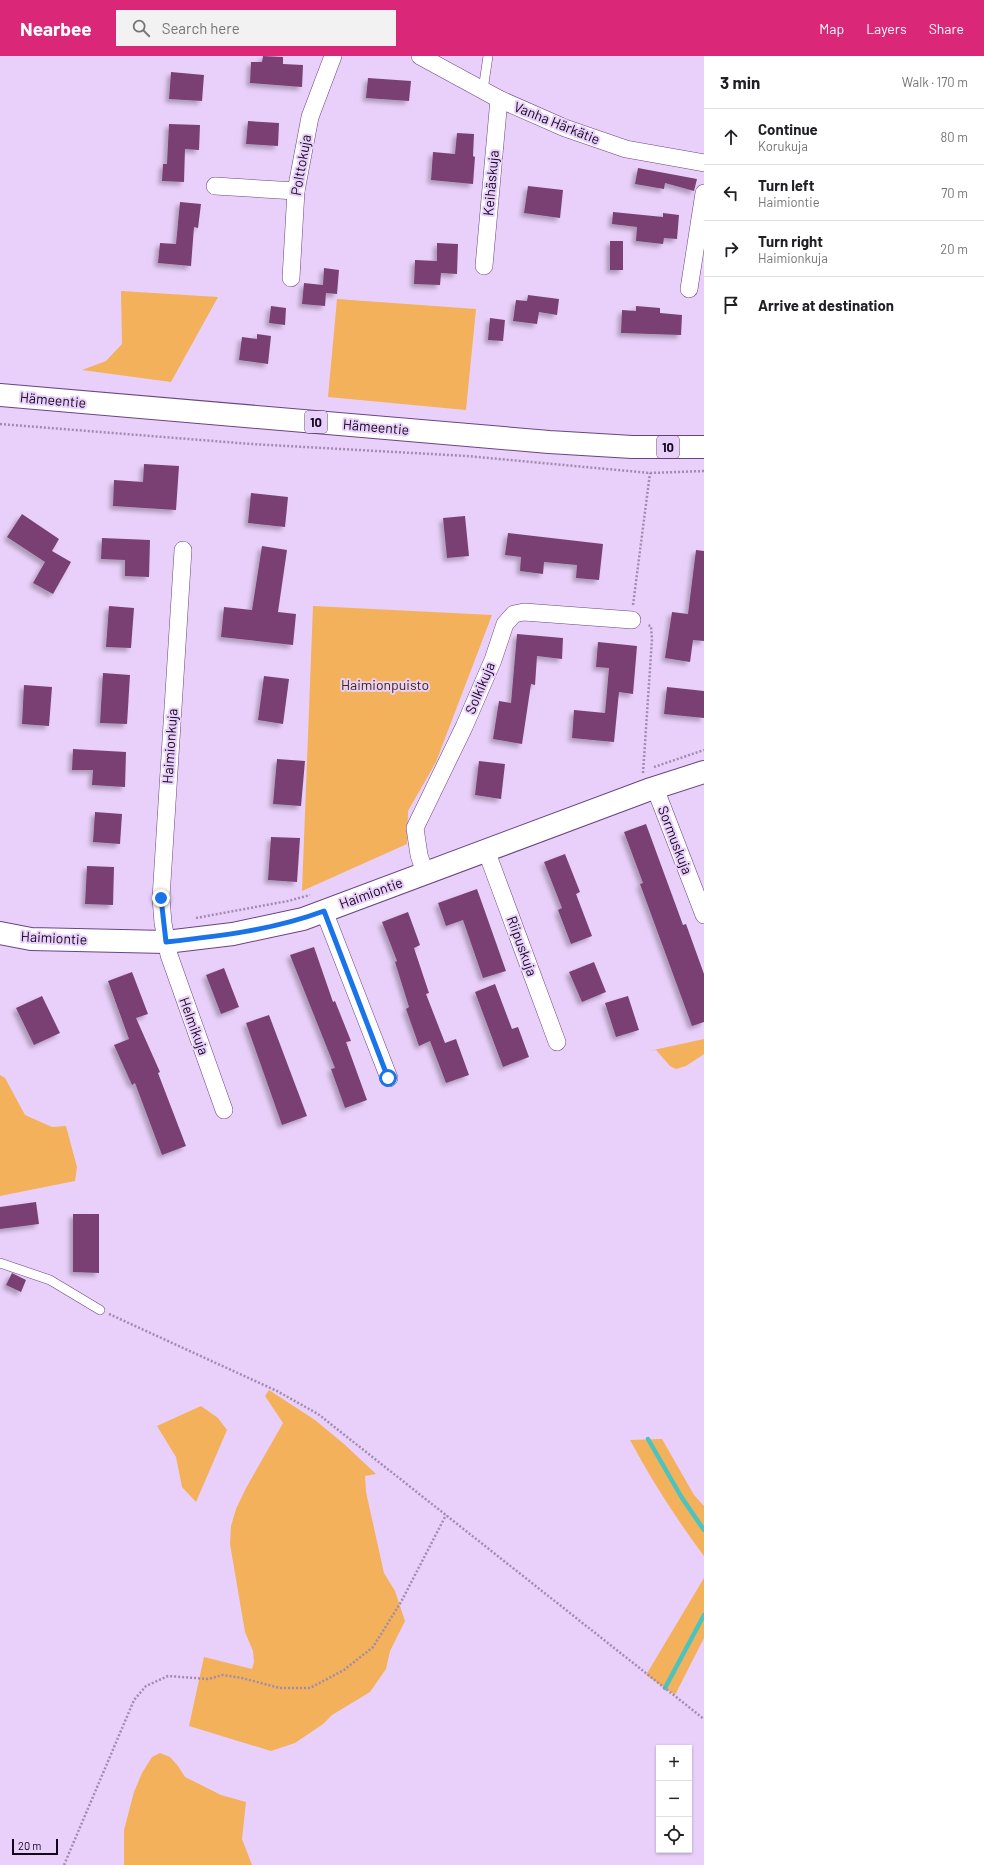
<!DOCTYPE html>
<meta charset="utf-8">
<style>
body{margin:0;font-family:Barlow,sans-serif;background:#f2f2f2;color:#202124}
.controls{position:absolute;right:12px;bottom:12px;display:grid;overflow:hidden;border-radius:0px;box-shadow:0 1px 3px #0004}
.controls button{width:36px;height:36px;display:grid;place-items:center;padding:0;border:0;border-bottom:1px solid #e0e0e0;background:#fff;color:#202124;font:20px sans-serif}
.scale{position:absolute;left:12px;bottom:10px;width:46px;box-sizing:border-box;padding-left:4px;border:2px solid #13051c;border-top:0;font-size:11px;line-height:14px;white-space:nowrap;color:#13051c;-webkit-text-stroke:3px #e9d0fa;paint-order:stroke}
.stop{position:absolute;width:12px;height:12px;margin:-9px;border:3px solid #1a73e8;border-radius:50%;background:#fff}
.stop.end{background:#1a73e8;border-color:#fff;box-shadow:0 1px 4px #0008}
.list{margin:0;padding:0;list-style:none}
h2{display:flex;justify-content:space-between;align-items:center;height:52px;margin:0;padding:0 16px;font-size:17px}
h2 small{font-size:13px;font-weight:400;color:#757577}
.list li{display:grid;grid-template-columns:26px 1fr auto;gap:12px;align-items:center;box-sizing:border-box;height:56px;padding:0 16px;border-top:1px solid #e0e0e0}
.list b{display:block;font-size:15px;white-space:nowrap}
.list p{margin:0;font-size:13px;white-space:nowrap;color:#757577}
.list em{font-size:13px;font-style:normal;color:#757577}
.icon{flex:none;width:22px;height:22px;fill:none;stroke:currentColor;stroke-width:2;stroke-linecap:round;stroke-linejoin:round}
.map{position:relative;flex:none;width:704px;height:1809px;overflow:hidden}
header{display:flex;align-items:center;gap:24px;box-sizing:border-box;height:56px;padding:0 20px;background:#db2777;color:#fff}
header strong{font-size:19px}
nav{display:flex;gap:22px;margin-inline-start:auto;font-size:14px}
.search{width:280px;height:36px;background:#f2f2f2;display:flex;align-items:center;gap:10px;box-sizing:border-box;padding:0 14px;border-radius:0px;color:#757577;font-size:15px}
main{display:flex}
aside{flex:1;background:#fff}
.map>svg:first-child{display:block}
</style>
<header>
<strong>Nearbee</strong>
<div class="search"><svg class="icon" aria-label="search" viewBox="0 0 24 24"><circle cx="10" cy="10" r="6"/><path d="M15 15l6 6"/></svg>Search here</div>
<nav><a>Map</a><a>Layers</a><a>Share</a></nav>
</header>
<main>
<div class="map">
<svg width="704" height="1809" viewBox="0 0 704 1809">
<defs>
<filter id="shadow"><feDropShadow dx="-3.5" dy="3.5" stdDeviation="2" flood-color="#0004"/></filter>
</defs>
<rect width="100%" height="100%" fill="#e9d0fa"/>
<g fill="#f2b15a">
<path d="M121,235L218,241L171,326L82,314L106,305L122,288Z"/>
<path d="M337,243L476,253L466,354L328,341Z"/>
<path d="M313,550L492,559L436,706L408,755L407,788L302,835Z"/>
<path d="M704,983V998L686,1010L676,1013L670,1010L656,994L649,995Z"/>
<path d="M0,1019L5,1022L25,1059L52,1071L66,1070L77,1111L75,1125L0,1140Z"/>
<path d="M269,1334L315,1364L344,1388L376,1418L365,1420L366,1436L384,1517L395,1535L405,1565L390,1595L386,1613L370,1636L332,1659L323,1668L295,1687L271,1695L189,1670L204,1601L252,1613L254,1606L253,1595L245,1576L230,1488L231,1470L236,1453L246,1432L283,1367L265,1340Z"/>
<path d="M201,1350L218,1362L227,1374L196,1446L182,1431L176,1401L157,1370Z"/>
<path d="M662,1383L694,1439L704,1450V1500C677,1464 652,1425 630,1384Z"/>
<path d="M704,1522V1582L675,1639L646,1619Z"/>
<path d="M160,1697L170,1701L178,1710L185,1721L221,1739L246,1746L242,1783L252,1809H124V1774L134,1736L142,1717L152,1701Z"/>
</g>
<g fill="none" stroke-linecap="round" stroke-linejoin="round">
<g stroke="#4dc3bf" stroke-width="4.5">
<path d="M648,1383L682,1442L704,1474"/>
<path d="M665,1632L704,1559"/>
</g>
</g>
<g fill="#7a4173" filter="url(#shadow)">
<path d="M263,0L283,1V8L303,9L302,31L250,27L251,6H262Z"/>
<path d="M171,16L204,19L202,45L169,43Z"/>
<path d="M368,22L411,25L409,45L366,42Z"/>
<path d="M248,65L279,67L278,90L246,88Z"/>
<path d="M169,68L200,69L199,94L185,93L184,126L162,125L163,108H167Z"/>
<path d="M457,77L474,78L473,100L475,101L473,128L431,124L433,96L455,98Z"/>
<path d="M638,112L697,123L694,135L665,127L664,133L635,128Z"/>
<path d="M528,130L563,134L560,162L524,157Z"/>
<path d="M180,146L201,148L198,172L194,171L191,210L158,207L160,187L176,188Z"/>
<path d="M613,156L663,161V157L679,159L677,183L664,182L663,188L636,185L637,171L612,168Z"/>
<rect x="610" y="185" width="13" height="29"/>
<path d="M437,187L458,188L457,218L441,217L440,229L414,228L415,204L437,205Z"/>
<path d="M324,212L339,214L337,238L326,237L325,250L302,248L304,227L323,229Z"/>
<path d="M528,239L559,243L557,259L539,256L537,268L513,265L516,244L527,245Z"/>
<path d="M271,250L286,252L285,269L269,267Z"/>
<path d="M636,250L660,252V257L682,259L681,279L621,277L622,254L636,255Z"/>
<path d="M490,262L505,264L503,285L488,284Z"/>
<path d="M257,278L271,280L268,308L239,304L242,281L257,283Z"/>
<path d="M144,408L179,410L176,454L113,450L114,424L143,426Z"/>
<path d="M251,437L288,441L285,471L248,467Z"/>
<path d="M22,458L59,483L52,495L71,506L53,538L33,527L45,506L7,481Z"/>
<path d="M465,460L469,500L447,502L443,462Z"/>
<path d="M508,477L603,488L599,524L576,522L577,509L544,506L543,518L520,515L521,501L505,499Z"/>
<path d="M102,482L150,484L149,521L125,520V504L101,503Z"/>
<path d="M262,490L287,494L278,556L296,558L293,589L221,581L224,551L252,554Z"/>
<path d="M696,494L704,495V585L693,584L690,606L665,602L672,556L688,558Z"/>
<path d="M109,550L134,552L131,592L106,591Z"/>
<path d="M517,578L563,582L562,603L537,600L535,629L531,628L522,688L493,683L499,645L511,647Z"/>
<path d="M598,586L637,590L633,638L619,636L614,686L572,682L574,654L605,657L609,612L596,611Z"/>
<path d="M103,617L130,619L127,668L100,667Z"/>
<path d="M264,620L289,623L283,668L258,664Z"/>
<path d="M24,629L52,631L49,670L22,668Z"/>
<path d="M667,631L704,635V662L664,658Z"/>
<path d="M73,693L126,696L125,731L92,729L93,714H72Z"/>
<path d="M277,703L305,705L301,750L273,748Z"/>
<path d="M479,705L505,708L501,743L475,739Z"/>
<path d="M95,756L122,758L120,788L93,786Z"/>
<path d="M646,768L683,869L686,868L704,918V966L692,970L640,828L643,827L624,776Z"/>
<path d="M271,781L300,782L297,826L268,824Z"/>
<path d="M565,798L580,836L576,838L592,880L571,888L558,854L562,852L544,806Z"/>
<path d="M87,810L114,811L113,849L85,848Z"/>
<path d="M477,833L506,915L483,922L463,864L446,870L438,847Z"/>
<path d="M408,856L420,889L414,892L429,937L426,938L445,987L456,983L469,1019L446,1027L430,985L419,990L406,953L409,951L395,906L397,905L382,866Z"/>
<path d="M314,891L333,946L335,945L351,985L346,986L367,1044L345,1052L331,1013L335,1012L290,899Z"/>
<path d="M594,906L606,936L582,946L569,916Z"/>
<path d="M224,912L239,951L221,958L206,919Z"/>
<path d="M132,916L148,958L136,962L160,1016L158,1017L186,1090L162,1099L135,1027L132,1029L114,989L129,983L108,925Z"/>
<path d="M495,928L512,973L518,971L529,1001L503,1011L475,936Z"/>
<path d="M42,940L60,977L34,989L16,952Z"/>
<path d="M628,940L639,974L616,981L605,947Z"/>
<path d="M269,959L307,1060L282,1069L246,967Z"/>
<path d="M36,1146L39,1168L0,1173V1151Z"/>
<path d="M73,1158H99V1217L73,1216Z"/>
<path d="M12,1217L26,1224L21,1236L6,1229Z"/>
</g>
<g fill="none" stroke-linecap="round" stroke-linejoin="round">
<g stroke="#6a4481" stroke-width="10">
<g id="lane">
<path d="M483,34L488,0"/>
<path d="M0,1207L50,1224L100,1254"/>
</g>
</g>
<g stroke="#6a4481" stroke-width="18">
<g id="street">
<path d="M420,0L499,43L565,72L626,93L704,107"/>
<path d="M215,130L296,135"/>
<path d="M484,210L499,43"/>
<path d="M291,222L296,135L310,61L333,0"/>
<path d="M689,233L704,137"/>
<path d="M183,494L161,842L163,867L169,899L224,1054"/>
<path d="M655,732L704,859"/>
<path d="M486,794L557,986"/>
<path d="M425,817L419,799L415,772L464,671L493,604L505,568L514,558L524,556L632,564"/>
<path d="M324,855L389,1022"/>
</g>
</g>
<g stroke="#6a4481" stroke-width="24">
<path id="secondary" d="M0,877L31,883L166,886L233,878L303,863L648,734L704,716"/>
</g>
<g stroke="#6a4481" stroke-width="24">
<path id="highway" d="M0,339L549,386L632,391H704"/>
</g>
<g stroke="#a18baf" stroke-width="2.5" stroke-dasharray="2 2" stroke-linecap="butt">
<path d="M0,368L251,388L467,400L650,417L704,415"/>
<path d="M633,549L650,417"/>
<path d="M654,711L704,694"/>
<path d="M643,717L652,583L651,570L647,569"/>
<path d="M196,862L288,845L310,839"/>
<path d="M109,1258L277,1335L318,1358L704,1663"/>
<path d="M64,1809L134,1644L146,1630L168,1620L208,1623L223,1619L242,1622L280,1632H310L344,1614L373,1591L401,1546L446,1459"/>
</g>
<use href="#lane" stroke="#fff" stroke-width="9"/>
<use href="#street" stroke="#fff" stroke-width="17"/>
<use href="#secondary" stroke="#fff" stroke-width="22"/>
<use href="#highway" stroke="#fff" stroke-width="22"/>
</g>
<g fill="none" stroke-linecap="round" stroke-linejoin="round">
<path stroke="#1a73e8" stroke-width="5" d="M161,842L166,886C220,880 273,874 324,855L388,1022"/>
</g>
<g text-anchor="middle" stroke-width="4" stroke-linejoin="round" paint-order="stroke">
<g fill="#e9d0fa" stroke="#53425f" stroke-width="1">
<rect x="305" y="355" width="22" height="22" rx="3"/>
<rect x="657" y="380" width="22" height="22" rx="3"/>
</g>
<g font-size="13" font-weight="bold" fill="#13051c">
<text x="316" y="371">10</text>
<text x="668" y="396">10</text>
</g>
<g font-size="14" fill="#13051c" stroke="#e9d0fa">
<text transform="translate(557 67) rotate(22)" y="5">Vanha Härkätie</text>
<text transform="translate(301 109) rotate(-80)" y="5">Polttokuja</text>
<text transform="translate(491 127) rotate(-85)" y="5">Keihäskuja</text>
<text transform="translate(53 344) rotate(5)" y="5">Hämeentie</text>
<text transform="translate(376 371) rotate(5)" y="5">Hämeentie</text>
<text transform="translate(480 632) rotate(-67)" y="5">Solkikuja</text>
<text transform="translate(170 690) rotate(-86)" y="5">Haimionkuja</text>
<text transform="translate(675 784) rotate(69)" y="5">Sormuskuja</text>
<text transform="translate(371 837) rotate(-20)" y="5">Haimiontie</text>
<text transform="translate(54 882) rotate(3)" y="5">Haimiontie</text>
<text transform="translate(522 890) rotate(70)" y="5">Riipuskuja</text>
<text transform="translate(194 970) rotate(70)" y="5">Helmikuja</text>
</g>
<g font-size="14" fill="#432901" stroke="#e9d0fa">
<text x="385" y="634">Haimionpuisto</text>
</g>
</g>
</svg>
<div class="controls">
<button>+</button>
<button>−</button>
<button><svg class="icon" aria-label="locate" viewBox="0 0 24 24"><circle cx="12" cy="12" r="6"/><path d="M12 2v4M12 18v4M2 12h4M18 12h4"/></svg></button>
</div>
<div class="scale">20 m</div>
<div class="stop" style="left:388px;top:1022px"></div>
<div class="stop end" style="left:161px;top:842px"></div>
</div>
<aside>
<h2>3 min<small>Walk · 170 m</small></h2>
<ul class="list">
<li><svg class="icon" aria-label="ahead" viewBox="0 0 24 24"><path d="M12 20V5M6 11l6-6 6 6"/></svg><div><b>Continue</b><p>Korukuja</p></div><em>80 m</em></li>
<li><svg class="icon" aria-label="left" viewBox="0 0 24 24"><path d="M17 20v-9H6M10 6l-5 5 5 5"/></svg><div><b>Turn left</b><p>Haimiontie</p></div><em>70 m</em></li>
<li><svg class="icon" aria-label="right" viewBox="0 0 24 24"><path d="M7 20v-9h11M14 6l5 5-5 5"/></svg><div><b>Turn right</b><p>Haimionkuja</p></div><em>20 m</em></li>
<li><svg class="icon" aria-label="arrive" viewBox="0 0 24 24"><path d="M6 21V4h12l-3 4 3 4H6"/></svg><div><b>Arrive at destination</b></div></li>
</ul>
</aside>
</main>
